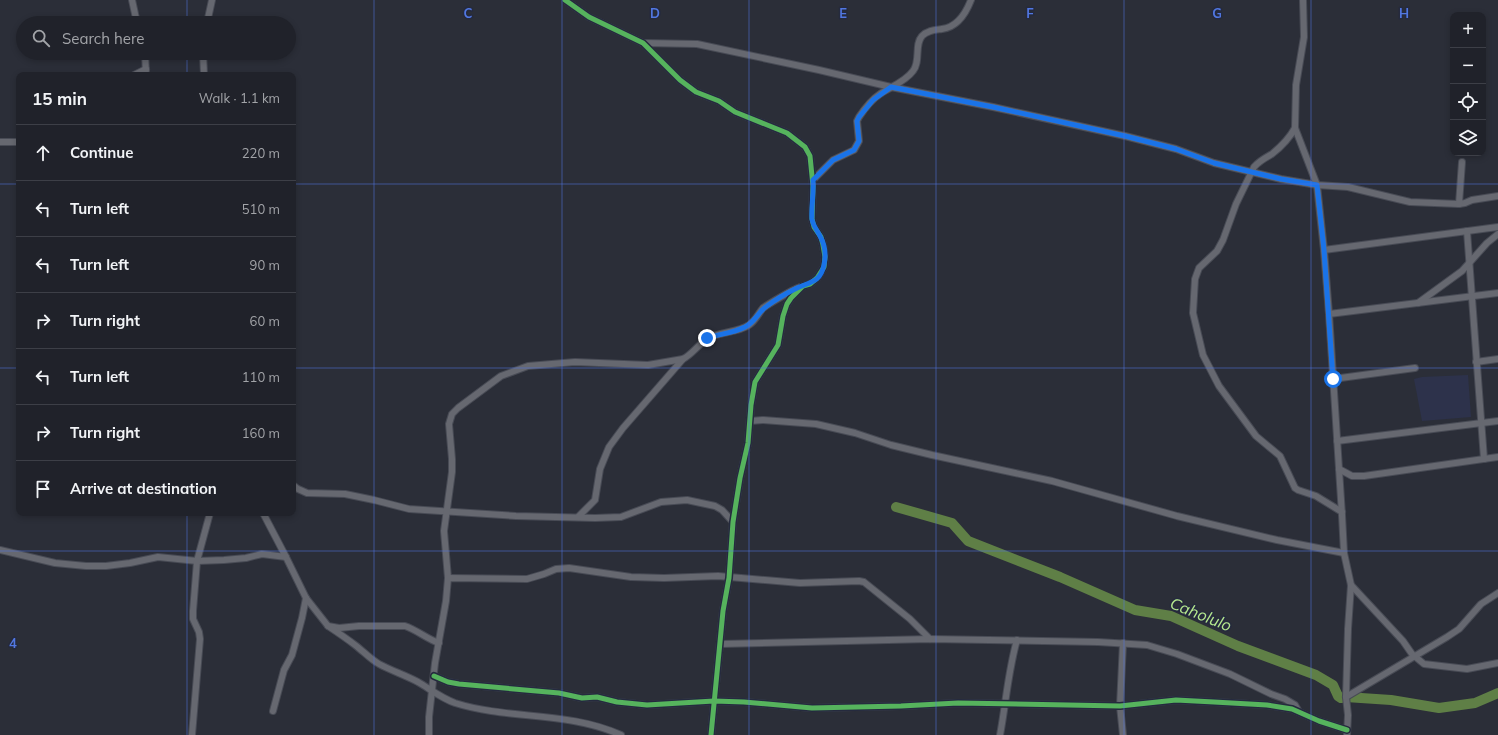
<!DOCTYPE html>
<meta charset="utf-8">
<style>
body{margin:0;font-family:Mulish,sans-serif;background:#282a32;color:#f1f3f6}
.controls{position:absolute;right:12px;top:12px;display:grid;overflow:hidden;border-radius:8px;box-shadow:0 2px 6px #0003}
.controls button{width:36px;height:36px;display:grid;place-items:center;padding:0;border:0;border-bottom:1px solid #3d3f47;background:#20222a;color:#f1f3f6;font:20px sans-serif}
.stop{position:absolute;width:12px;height:12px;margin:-9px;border:3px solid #1a73e8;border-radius:50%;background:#fff}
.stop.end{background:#1a73e8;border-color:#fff;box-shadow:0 1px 4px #0008}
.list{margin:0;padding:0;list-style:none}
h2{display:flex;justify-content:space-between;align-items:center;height:52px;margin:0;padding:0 16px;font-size:17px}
h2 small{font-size:13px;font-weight:400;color:#a2a4a8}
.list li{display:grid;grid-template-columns:26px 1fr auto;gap:12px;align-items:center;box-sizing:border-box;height:56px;padding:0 16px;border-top:1px solid #3d3f47}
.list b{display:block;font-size:15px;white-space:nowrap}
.list em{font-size:13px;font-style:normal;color:#a2a4a8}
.icon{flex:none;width:22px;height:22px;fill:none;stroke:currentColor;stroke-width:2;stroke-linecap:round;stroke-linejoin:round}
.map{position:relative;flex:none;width:1498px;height:735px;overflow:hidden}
.search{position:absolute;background:#20222a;box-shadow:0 2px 6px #0003;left:16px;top:16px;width:280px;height:44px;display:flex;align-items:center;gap:10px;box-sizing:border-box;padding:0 14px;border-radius:22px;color:#a2a4a8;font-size:15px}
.panel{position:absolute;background:#20222a;box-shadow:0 2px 6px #0003;left:16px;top:72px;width:280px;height:444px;border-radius:8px}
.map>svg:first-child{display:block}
</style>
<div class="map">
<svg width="1498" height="735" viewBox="0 0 1498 735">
<rect width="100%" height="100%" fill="#2b2e38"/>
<path fill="#2d324b" d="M1468,375L1471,417L1422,421L1414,379L1422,377Z"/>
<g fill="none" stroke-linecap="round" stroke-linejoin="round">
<path stroke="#5f7f46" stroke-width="10" d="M896,507L952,523L968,541L1060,577L1135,610L1171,616L1238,646L1316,675L1333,685L1338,696L1341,698L1346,697L1391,700L1439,708L1475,703L1498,693"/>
<g stroke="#484b55" stroke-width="8">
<g id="minor">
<path d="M132,0L137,23"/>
<path d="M565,0L589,17L643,43L680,80L696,92L719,101L735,112L787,133L805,147L810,156L813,186L812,219L814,227L821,237L823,245L825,257L824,267L817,278L810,284L803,286L791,298L787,304L783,316L778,345L755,382L751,405L748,443L740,478L733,522L729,578L723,611L711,735"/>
<path d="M1303,0L1304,37L1296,85L1295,128L1317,185L1324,250L1329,314L1342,515L1344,553L1351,585L1348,629L1346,697L1348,715L1347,735"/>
<path d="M207,23L212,0"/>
<path d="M643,43L697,44L819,70L891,87L993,107L1125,136L1176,149L1214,163L1281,179L1317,185L1348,187L1410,202L1459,204L1465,203L1472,200L1498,196"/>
<path d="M145,53L146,75"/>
<path d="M203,53L204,75"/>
<path d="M134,75L146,69"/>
<path d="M1295,128C1289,139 1282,146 1272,154C1265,158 1259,161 1254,167L1236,204L1223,240L1217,251L1199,268L1195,279L1193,313L1203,355L1219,386L1256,436L1280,456L1295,488L1298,490L1316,496L1342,512"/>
<path d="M0,142H19"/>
<path d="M813,180L833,160L854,150L859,141L857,121L859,117C865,108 871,100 880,94C890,87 905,82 913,71C921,61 914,45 922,36C928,30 935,30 942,29C958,27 966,13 971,0"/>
<path d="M1459,204L1462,162"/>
<path d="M1467,231L1484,459"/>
<path d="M1324,250L1498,227"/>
<path d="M1418,303L1462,271L1487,243L1498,234"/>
<path d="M1329,314L1498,293"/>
<path d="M1476,362L1498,359"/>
<path d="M1333,379L1415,368"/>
<path d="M750,421L763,420L816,424L855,433L891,445L932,455L1052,481L1177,516L1277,540L1344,553"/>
<path d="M1337,441L1498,421"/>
<path d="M1339,469L1352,476H1364L1498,457"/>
<path d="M293,485L298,489L307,493L345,494L374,500L409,509L516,516L595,518L621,517L661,502L687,500L715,506L722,510L733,522"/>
<path d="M263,513L286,557L306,598L328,626L339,628L359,626H405C417,630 427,639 439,643"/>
<path d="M578,517L595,500L600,469L609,447L623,428L683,359"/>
<path d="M0,550L55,563L86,566H106L130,563L158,557L197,561L224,560L246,558L262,554L286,557"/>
<path d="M448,578L444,531L452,472V459L449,424L452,414L458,408L501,376L528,366L575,362L648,365L683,359C693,354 699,343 709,338C722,331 737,333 749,325C756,320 758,314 763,308C767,305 795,288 801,287"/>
<path d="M1351,585L1403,641L1412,654L1424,664L1467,669L1498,663"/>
<path d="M328,626C337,632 346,638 355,645C363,651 370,659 379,664C392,671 405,675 418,682C430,689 441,698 455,703C509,720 568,711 621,735"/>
<path d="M1123,643L1120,706L1123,735"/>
<path d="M720,644L930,639L1098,642L1147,645L1177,654L1230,674L1271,694L1285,699L1295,705L1298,710"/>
<path d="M434,676L448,682L459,684L559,693L582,698L597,697L617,702L647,705L714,701L744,702L812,708L901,706L958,703L1120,706L1176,700L1214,702L1267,705L1292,709L1319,721L1347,730"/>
<path d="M1346,697L1447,637L1459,629L1481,604L1498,593"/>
<path d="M273,711L284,670L292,655L302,618L306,598"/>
<path d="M192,735L200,639L199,632L193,619V611L197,561L210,513"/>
<path d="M429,735V717L435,663L446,601L448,578L527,579L544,574L556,569L569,568L631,577L664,578L718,576L800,583L859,581L864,582L910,619L930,639"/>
<path d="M1000,735C1006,703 1008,671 1017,640"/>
</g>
</g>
<use href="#minor" stroke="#666870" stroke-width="6"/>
<g stroke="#252a3e" stroke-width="8">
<g id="cycleway">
<path d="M565,0L589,17L643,43L680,80L696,92L719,101L735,112L787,133L805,147L810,156L813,186L812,219L814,227L821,237L823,245L825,257L824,267L817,278L810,284L803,286L791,298L787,304L783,316L778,345L755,382L751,405L748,443L740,478L733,522L729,578L723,611L711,735"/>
<path d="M434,676L448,682L459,684L559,693L582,698L597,697L617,702L647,705L714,701L744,702L812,708L901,706L958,703L1120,706L1176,700L1214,702L1267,705L1292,709L1319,721L1347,730"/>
</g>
</g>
<use href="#cycleway" stroke="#56b35d" stroke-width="5"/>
</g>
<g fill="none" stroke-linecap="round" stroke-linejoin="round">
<path stroke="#1a73e8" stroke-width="5" d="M707,338C720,334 733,333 745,327C755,322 758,312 767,306C775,300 787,293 795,289C808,282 820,284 824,265C826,256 825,245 820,236C817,230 813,226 812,219C811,207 814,193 813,180L833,160L854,150L859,141L857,121L859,117L873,100L891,87L993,107L1125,136L1176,149L1214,163L1281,179L1317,185L1324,250L1333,379"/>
</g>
<path fill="none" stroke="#5177e2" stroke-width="1" stroke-opacity="0.55" d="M187,0V23M374,0V735M562,0V735M749,0V735M936,0V735M1124,0V735M1311,0V735M187,53V75M0,184H19M293,184H1498M0,368H19M293,368H1498M187,513V735M0,551H1498"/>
<g text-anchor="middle" stroke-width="3" stroke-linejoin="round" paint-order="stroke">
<g font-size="16" font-style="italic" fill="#b6e98e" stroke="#252a3e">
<text transform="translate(1201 614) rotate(22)" y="6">Caholulo</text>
</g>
</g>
<g font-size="13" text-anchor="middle" font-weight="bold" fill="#5177e2" stroke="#252a3e" stroke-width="3" stroke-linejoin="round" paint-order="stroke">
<text x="468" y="18">C</text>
<text x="655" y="18">D</text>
<text x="843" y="18">E</text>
<text x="1030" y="18">F</text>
<text x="1217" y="18">G</text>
<text x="1404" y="18">H</text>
<text x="13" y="648">4</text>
</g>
</svg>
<div class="controls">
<button>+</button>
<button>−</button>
<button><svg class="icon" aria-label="locate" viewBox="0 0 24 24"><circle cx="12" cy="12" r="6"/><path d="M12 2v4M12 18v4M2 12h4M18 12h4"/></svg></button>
<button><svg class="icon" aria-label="layers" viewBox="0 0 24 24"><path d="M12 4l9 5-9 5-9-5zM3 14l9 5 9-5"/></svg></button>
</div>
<div class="stop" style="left:1333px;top:379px"></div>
<div class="stop end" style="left:707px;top:338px"></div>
<div class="search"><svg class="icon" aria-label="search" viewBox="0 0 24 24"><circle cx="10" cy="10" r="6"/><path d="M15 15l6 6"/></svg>Search here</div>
<section class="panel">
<h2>15 min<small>Walk · 1.1 km</small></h2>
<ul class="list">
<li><svg class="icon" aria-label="ahead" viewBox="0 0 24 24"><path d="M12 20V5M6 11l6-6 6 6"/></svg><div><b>Continue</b></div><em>220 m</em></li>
<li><svg class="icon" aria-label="left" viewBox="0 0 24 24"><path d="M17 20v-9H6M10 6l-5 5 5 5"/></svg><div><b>Turn left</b></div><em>510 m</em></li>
<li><svg class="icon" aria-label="left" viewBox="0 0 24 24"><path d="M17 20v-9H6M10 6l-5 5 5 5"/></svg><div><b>Turn left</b></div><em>90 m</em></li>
<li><svg class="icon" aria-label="right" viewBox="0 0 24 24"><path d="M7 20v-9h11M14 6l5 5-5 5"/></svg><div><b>Turn right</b></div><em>60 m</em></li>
<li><svg class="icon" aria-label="left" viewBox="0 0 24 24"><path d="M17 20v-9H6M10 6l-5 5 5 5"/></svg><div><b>Turn left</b></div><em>110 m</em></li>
<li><svg class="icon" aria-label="right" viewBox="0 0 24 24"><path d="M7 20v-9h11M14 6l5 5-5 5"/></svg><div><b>Turn right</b></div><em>160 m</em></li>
<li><svg class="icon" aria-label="arrive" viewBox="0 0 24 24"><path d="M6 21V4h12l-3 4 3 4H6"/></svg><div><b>Arrive at destination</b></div></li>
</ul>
</section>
</div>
